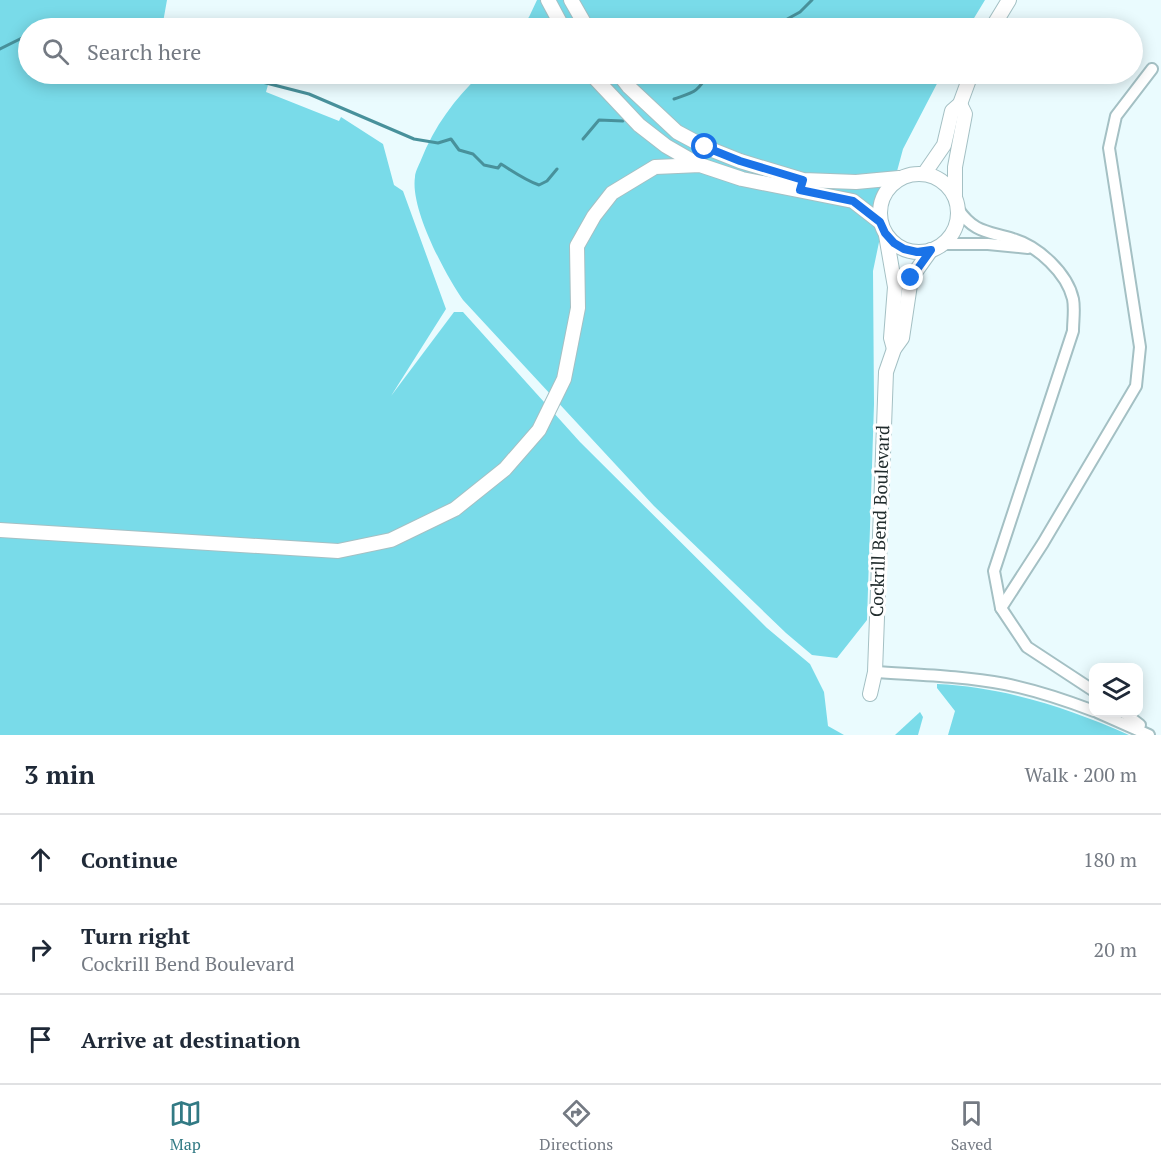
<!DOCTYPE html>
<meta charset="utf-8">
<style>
body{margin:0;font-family:"PT Serif",serif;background:#f6f6f7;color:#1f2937}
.controls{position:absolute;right:18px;bottom:18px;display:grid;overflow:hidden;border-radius:12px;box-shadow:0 3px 15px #0003}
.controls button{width:54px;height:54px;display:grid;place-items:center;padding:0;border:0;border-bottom:2px solid #e0e1e3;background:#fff;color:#1f2937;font:30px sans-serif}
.stop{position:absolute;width:18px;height:18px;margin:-14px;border:4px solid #1a73e8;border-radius:50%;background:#fff}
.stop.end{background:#1a73e8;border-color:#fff;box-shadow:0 2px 6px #0008}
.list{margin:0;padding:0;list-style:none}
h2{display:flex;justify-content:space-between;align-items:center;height:78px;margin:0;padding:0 24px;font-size:26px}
h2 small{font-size:20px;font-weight:400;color:#747a83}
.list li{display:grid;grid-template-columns:39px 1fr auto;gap:18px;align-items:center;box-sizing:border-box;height:90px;padding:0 24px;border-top:2px solid #e0e1e3}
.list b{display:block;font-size:22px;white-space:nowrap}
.list p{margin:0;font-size:20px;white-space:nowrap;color:#747a83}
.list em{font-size:20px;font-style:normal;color:#747a83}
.icon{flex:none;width:33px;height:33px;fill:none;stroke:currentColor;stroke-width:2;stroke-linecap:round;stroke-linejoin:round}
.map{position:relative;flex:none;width:1161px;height:735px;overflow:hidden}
.search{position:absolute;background:#fff;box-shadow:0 3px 15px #0003;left:18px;right:18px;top:18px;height:66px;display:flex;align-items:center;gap:15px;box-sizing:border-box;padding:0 21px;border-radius:33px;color:#747a83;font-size:22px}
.sheet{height:348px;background:#fff}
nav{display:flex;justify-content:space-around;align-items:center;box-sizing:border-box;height:84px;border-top:2px solid #e0e1e3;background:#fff;font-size:16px;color:#747a83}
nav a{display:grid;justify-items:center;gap:3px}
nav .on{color:#327a84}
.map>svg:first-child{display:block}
</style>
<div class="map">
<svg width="1161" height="735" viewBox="0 0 1161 735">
<rect width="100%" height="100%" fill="#eafbfe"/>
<g fill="#79dbe9">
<path d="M0,0H167L162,28H28V74H271L266,92L339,121L341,117L383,144L394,185L403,191L446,309L391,396L454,312H463L580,442L767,628L810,664L824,692L828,726L844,735H0Z"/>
<path d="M537,0H985L968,28H520L529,17Z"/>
<path d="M481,74H942L903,149L883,223L873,271L874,404L867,620L837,658L812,655L786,633L654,506L463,300C445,274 410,209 415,177C415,172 419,165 421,160C434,127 455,98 481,74Z"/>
<path d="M937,684C1004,687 1069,708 1129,735H948L955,711L937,688Z"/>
<path d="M920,712L923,717L918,735H895Z"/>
</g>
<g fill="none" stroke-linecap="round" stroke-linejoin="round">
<g stroke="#48919b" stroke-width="3">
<path d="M46,28L52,27L61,21L83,23L93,28"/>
<path d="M771,28L800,12L812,0"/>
<path d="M0,49L28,35"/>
<path d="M231,74L309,94L414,139L438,143L451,139L459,150L473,154L484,165L498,168L501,164C514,172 525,180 539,185L547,181L557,169"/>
<path d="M674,99C694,92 697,93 708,74"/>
<path d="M583,139L599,120L623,121"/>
</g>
<g stroke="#a4c0c4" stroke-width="14">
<g id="minor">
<path d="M958,209C974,233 988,231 1013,239C1038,246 1067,273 1073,299C1075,309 1073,321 1073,331L994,571L1001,608L1027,647L1094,691"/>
<path d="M943,244H988L1028,248"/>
<path d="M1001,608L1043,543L1136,386L1140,347L1109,148L1116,116L1152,69"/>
<path d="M875,672C918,675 962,676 1005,684C1035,690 1065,700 1094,711"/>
<path d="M1097,712L1149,735"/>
<path d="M1123,712L1140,725"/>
</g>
</g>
<g stroke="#a4c0c4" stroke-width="16">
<g id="tertiary">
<path d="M548,0L563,28"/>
<path d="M571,0L587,28"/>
<path d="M992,28L1009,0"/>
<path d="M591,74L639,125L666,146L699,165"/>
<path d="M619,74L629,87L677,132L705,147L740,161L803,180L856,182L899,178"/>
<circle cx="919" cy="213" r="39"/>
<path d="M924,174L944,145L952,111L960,104L971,74"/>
<path d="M955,196V167L965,114L960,104"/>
<path d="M886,235L895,287L891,338L894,349"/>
<path d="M0,530L338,551L391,540L455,509L505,469L539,430L564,379L578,308L577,246L594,216L612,193L655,167L700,165L742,179L853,201L880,222"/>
<path d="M870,694L875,672L886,372L894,349L902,338L911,278L931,250"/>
</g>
</g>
<use href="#minor" stroke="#fff" stroke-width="10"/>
<use href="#tertiary" stroke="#fff" stroke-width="14"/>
</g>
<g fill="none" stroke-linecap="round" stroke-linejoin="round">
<path stroke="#1a73e8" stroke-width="8" d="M705,147L740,161L803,180L800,190L853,201L880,222L885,233L894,243L904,249L917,252L931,250L911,278"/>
</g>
<g text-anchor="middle" stroke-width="6" stroke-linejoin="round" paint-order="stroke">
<g font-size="18" fill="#212c2d" stroke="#fff">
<text transform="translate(880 521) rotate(-88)" y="6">Cockrill Bend Boulevard</text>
</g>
</g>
</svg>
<div class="controls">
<button><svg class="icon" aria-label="layers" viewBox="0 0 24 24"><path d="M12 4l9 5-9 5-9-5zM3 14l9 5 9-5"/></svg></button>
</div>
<div class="stop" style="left:705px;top:147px"></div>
<div class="stop end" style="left:911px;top:278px"></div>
<div class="search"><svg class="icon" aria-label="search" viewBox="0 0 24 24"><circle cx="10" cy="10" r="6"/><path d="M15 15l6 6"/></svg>Search here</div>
</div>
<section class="sheet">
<h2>3 min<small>Walk · 200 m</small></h2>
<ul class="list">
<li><svg class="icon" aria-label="ahead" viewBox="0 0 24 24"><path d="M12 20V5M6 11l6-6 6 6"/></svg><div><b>Continue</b></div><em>180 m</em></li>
<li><svg class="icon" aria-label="right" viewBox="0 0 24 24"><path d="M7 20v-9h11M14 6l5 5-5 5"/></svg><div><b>Turn right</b><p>Cockrill Bend Boulevard</p></div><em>20 m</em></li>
<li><svg class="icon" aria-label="arrive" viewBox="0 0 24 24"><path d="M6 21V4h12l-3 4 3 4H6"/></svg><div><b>Arrive at destination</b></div></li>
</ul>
</section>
<nav>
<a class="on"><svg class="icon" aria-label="map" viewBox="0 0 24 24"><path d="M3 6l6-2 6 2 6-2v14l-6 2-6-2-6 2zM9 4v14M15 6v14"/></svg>Map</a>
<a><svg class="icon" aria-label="directions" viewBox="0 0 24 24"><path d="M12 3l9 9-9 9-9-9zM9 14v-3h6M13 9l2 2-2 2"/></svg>Directions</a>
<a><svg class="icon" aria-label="saved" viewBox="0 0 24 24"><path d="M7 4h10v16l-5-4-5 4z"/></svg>Saved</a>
</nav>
